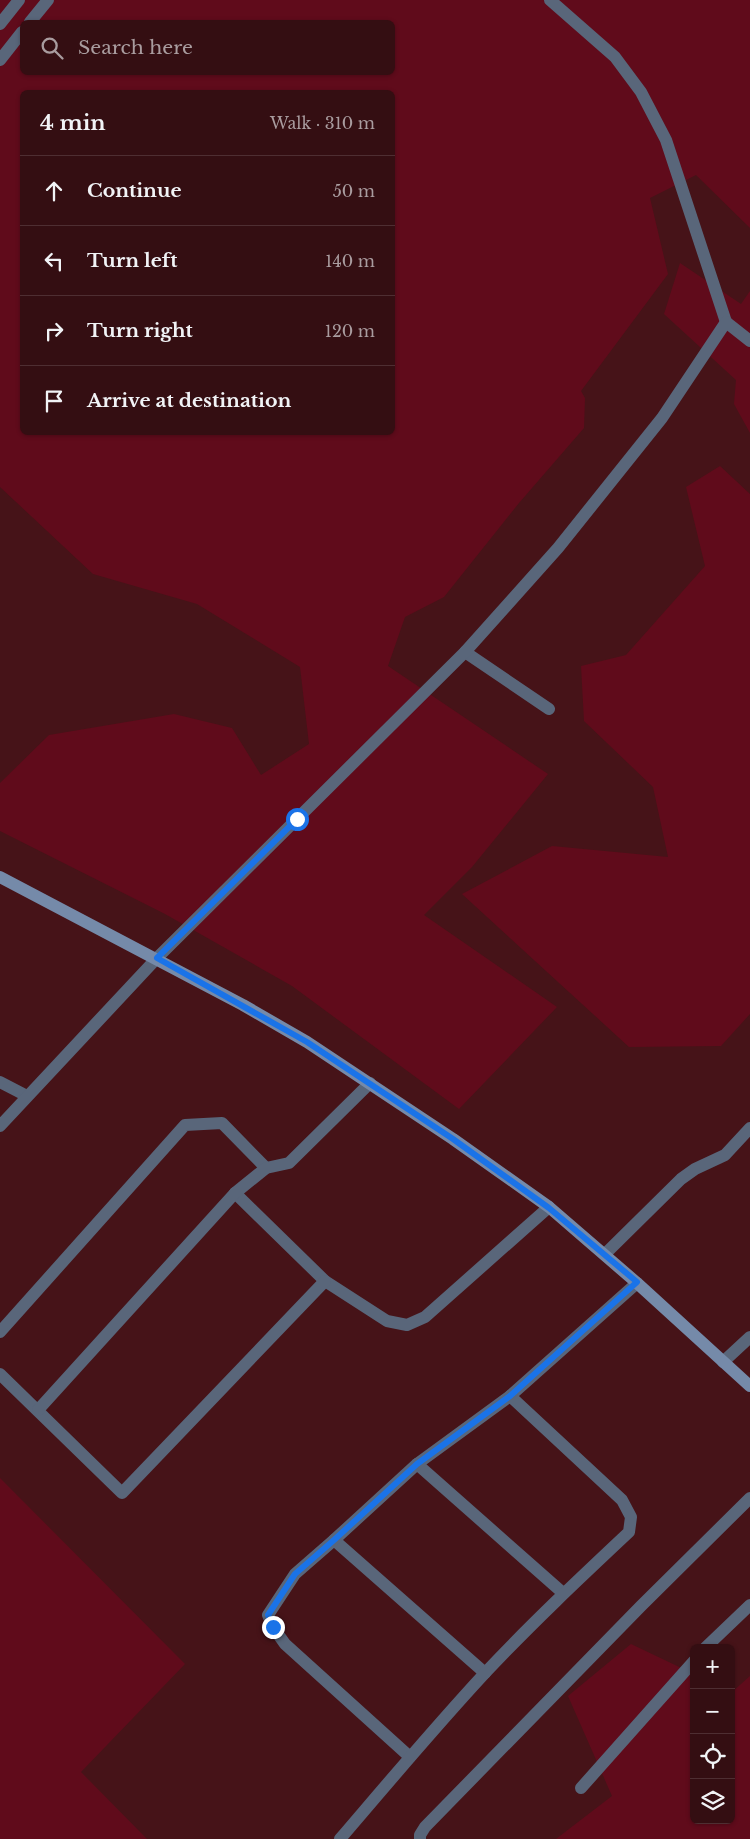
<!DOCTYPE html>
<meta charset="utf-8">
<style>
body{margin:0;font-family:"Libre Baskerville",serif;background:#3c171b;color:#f1f3f6}
.controls{position:absolute;right:15px;bottom:15px;display:grid;overflow:hidden;border-radius:8px;box-shadow:0 1px 4px #0004}
.controls button{width:45px;height:45px;display:grid;place-items:center;padding:0;border:0;border-bottom:1px solid #4e2e32;background:#340e12;color:#f1f3f6;font:25px sans-serif}
.stop{position:absolute;width:15px;height:15px;margin:-11px;border:4px solid #1a73e8;border-radius:50%;background:#fff}
.stop.end{background:#1a73e8;border-color:#fff;box-shadow:0 1px 5px #0008}
.list{margin:0;padding:0;list-style:none}
h2{display:flex;justify-content:space-between;align-items:center;height:65px;margin:0;padding:0 20px;font-size:21px}
h2 small{font-size:16px;font-weight:400;color:#a99c9f}
.list li{display:grid;grid-template-columns:32px 1fr auto;gap:15px;align-items:center;box-sizing:border-box;height:70px;padding:0 20px;border-top:1px solid #4e2e32}
.list b{display:block;font-size:19px;white-space:nowrap}
.list em{font-size:16px;font-style:normal;color:#a99c9f}
.icon{flex:none;width:28px;height:28px;fill:none;stroke:currentColor;stroke-width:2;stroke-linecap:round;stroke-linejoin:round}
.map{position:relative;flex:none;width:750px;height:1839px;overflow:hidden}
.search{position:absolute;background:#340e12;box-shadow:0 1px 4px #0004;left:20px;top:20px;width:375px;height:55px;display:flex;align-items:center;gap:12px;box-sizing:border-box;padding:0 18px;border-radius:8px;color:#a99c9f;font-size:19px}
.panel{position:absolute;background:#340e12;box-shadow:0 1px 4px #0004;left:20px;top:90px;width:375px;height:345px;border-radius:8px}
.map>svg:first-child{display:block}
</style>
<div class="map">
<svg width="750" height="1839" viewBox="0 0 750 1839">
<rect width="100%" height="100%" fill="#461318"/>
<g fill="#600b1b" fill-rule="evenodd">
<path d="M0,0H750V228L696,175L650,198L668,274L581,391L585,398L584,428L519,503L444,597L405,617L388,666L548,774L472,867L424,915L557,1007L459,1109L292,986L165,914L0,831V783L49,735L174,714L232,728L261,775L309,744L300,667L197,604L93,574L0,487ZM22,22H392V72H22ZM22,92H392V432H22Z"/>
<path d="M680,263L741,304L750,291V433L734,404L736,380L664,314Z"/>
<path d="M720,466L750,494V1014L721,1046L629,1047L462,894L552,846L668,857L653,787L584,721L581,666L626,655L705,566L686,487Z"/>
<path d="M0,1478L185,1664L81,1772L147,1839H0Z"/>
<path d="M631,1644L694,1674V1820H731V1693L750,1676V1839H556L612,1796L568,1696Z"/>
</g>
<g fill="none" stroke-linecap="round" stroke-linejoin="round">
<g stroke="#59667a" stroke-width="12">
<path d="M550,0L615,57L641,92L666,140L726,322"/>
<path d="M30,22L48,0"/>
<path d="M0,24L19,0"/>
<path d="M0,60L22,32"/>
<path d="M465,652L549,709"/>
<path d="M723,1362L750,1337"/>
</g>
<g stroke="#59667a" stroke-width="12">
<path d="M0,1082L27,1096"/>
<path d="M0,1126L157,958L465,652L558,548L662,418L726,322L750,341"/>
<path d="M235,1193L325,1281L387,1321L407,1325L425,1317L549,1207"/>
<path d="M605,1254L681,1179L695,1169L725,1155L750,1128"/>
<path d="M0,1332L185,1125L222,1123L266,1168"/>
<path d="M0,1374L122,1493L325,1281"/>
<path d="M38,1410L235,1193L266,1168L289,1163L370,1083"/>
<path d="M417,1464L563,1593"/>
<path d="M334,1540L485,1673"/>
<path d="M705,1648L750,1605"/>
<path d="M410,1757L285,1644L273,1627L268,1615L295,1574L334,1540L417,1464L510,1396L637,1283"/>
<path d="M581,1788L694,1661"/>
<path d="M340,1839C388,1783 435,1727 485,1673C531,1624 580,1578 629,1532L631,1517L622,1500L510,1396"/>
<path d="M420,1839V1835L425,1827L641,1606L750,1498"/>
</g>
<path stroke="#758aa9" stroke-width="12" d="M0,877L243,1005L307,1042L453,1139L549,1207L637,1283L750,1386"/>
</g>
<g fill="none" stroke-linecap="round" stroke-linejoin="round">
<path stroke="#1a73e8" stroke-width="6" d="M273,1627L268,1615L295,1574L334,1540L417,1464L510,1396L637,1282L549,1208L453,1139L307,1042L157,958L297,819"/>
</g>
</svg>
<div class="controls">
<button>+</button>
<button>−</button>
<button><svg class="icon" aria-label="locate" viewBox="0 0 24 24"><circle cx="12" cy="12" r="6"/><path d="M12 2v4M12 18v4M2 12h4M18 12h4"/></svg></button>
<button><svg class="icon" aria-label="layers" viewBox="0 0 24 24"><path d="M12 4l9 5-9 5-9-5zM3 14l9 5 9-5"/></svg></button>
</div>
<div class="stop" style="left:297px;top:819px"></div>
<div class="stop end" style="left:273px;top:1627px"></div>
<div class="search"><svg class="icon" aria-label="search" viewBox="0 0 24 24"><circle cx="10" cy="10" r="6"/><path d="M15 15l6 6"/></svg>Search here</div>
<section class="panel">
<h2>4 min<small>Walk · 310 m</small></h2>
<ul class="list">
<li><svg class="icon" aria-label="ahead" viewBox="0 0 24 24"><path d="M12 20V5M6 11l6-6 6 6"/></svg><div><b>Continue</b></div><em>50 m</em></li>
<li><svg class="icon" aria-label="left" viewBox="0 0 24 24"><path d="M17 20v-9H6M10 6l-5 5 5 5"/></svg><div><b>Turn left</b></div><em>140 m</em></li>
<li><svg class="icon" aria-label="right" viewBox="0 0 24 24"><path d="M7 20v-9h11M14 6l5 5-5 5"/></svg><div><b>Turn right</b></div><em>120 m</em></li>
<li><svg class="icon" aria-label="arrive" viewBox="0 0 24 24"><path d="M6 21V4h12l-3 4 3 4H6"/></svg><div><b>Arrive at destination</b></div></li>
</ul>
</section>
</div>
